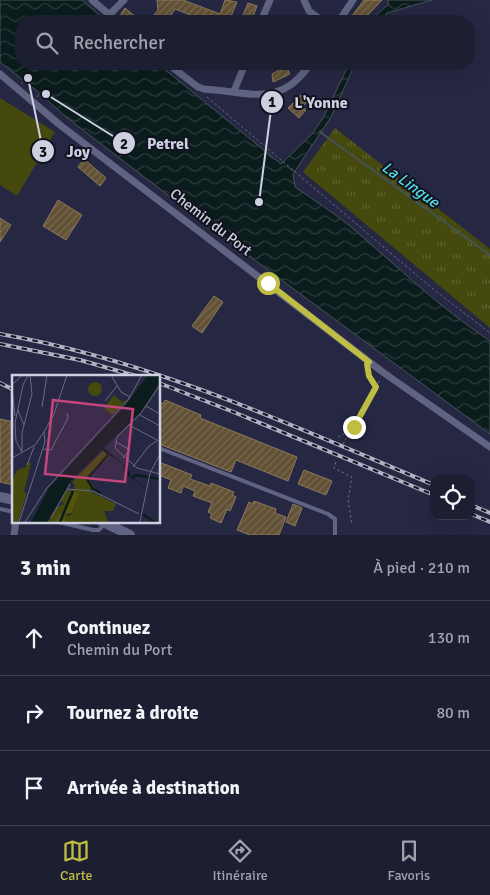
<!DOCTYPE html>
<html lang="fr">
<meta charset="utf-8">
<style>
body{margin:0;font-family:Signika,sans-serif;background:#25273a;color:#f1f3f6}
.controls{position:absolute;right:15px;bottom:15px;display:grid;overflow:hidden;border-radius:10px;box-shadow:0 5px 20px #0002}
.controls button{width:45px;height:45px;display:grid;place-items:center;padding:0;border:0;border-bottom:1px solid #3a3c4d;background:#1c1e32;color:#f1f3f6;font:25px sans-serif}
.stop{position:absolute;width:15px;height:15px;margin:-11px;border:4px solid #bfbe42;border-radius:50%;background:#fff}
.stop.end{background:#bfbe42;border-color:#fff;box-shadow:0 1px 5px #0008}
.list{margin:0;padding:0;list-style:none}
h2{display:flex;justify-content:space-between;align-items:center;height:65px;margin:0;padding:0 20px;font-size:21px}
h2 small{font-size:16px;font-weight:400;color:#a0a2ac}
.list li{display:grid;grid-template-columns:32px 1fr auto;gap:15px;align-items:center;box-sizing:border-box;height:75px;padding:0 20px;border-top:1px solid #3a3c4d}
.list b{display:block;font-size:19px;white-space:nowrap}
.list p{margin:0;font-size:16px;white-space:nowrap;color:#a0a2ac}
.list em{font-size:16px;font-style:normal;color:#a0a2ac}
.icon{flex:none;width:28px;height:28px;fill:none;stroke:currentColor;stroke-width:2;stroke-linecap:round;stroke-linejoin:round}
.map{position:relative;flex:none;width:490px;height:535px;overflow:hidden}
.search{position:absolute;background:#1c1e32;box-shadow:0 5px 20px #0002;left:15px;right:15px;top:15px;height:55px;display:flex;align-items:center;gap:12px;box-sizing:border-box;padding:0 18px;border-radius:20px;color:#a0a2ac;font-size:19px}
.sheet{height:290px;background:#1c1e32}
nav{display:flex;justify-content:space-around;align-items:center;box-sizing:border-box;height:70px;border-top:1px solid #3a3c4d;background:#1c1e32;font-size:14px;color:#a0a2ac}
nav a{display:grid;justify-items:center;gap:2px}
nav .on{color:#bfbe42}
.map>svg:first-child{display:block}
</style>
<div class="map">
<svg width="490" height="535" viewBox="0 0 490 535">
<defs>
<pattern id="grass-tufts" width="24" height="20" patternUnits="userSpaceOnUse" patternTransform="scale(1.25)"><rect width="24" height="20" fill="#45490d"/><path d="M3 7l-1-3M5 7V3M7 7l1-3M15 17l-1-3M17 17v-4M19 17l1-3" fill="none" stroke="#5f6230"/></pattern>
<pattern id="water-waves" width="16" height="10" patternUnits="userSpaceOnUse" patternTransform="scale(1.25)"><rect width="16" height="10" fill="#0b1c1d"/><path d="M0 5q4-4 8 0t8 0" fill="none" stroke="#2d3c3e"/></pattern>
<pattern id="building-hatch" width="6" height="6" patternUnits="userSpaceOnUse" patternTransform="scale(1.25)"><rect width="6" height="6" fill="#625134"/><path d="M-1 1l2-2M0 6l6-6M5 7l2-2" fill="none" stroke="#776951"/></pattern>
</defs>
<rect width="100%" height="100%" fill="#262843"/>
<path fill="url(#grass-tufts)" d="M335,128L490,249V328L303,172Z"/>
<path fill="#45490d" d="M0,98L55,132L17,196L0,185Z"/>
<g fill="url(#water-waves)" stroke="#455258">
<path d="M0,0H82L106,21H21V64H158L281,164L313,133L324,116L349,64H355L331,117L293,174L295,187C314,200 334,213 351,227C397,266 440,308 490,341V434L199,219L66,117L36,90L0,62Z"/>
<path d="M387,0H432L387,13L379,21H369L389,4Z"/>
</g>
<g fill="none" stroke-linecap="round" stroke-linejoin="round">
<path stroke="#455258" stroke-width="2" d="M320,132L490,255"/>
</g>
<g fill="url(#building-hatch)" stroke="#8b795b">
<path d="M157,0H183L220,14L225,0L237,2L229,21H206L175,9L167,21H149L158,10Z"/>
<path d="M364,0H382L362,21H348Z"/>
<path d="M248,3L257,6L252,19L243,15Z"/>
<path d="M125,8L141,21L122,20L121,14Z"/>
<path d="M286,66L290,74L273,82L272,74Z"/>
<path d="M301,95L308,101L302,107L306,110L299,118L288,108Z"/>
<path d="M84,159L106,178L100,186L78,167Z"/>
<path d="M58,200L82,215L66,240L43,226Z"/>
<path d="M0,218L11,225L0,242Z"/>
<path d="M214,296L223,302L202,333L192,326Z"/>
<path d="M165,400L201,415L200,418L297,457L288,481L236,460L231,472L159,444V402L163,404Z"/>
<path d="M0,419L14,422V485L0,482Z"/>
<path d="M159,462L192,475L190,479L210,486L211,483L234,492L232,495L236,497L230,511L227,509L221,523L210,518L212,514L208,512L212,503L193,496L195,491L183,486L181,493L168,488L171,480L159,475Z"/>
<path d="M304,470L332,481L326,495L298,484Z"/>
<path d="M254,501L276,509L275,513L286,517L279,535H250L237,530L249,502L253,504Z"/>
<path d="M293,504L302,508L295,526L286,522Z"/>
</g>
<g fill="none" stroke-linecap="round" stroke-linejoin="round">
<g stroke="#6b6e85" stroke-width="1" stroke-dasharray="2.5 2.5" stroke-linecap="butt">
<path d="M21,84L26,79"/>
<path d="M37,97L41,92"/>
<path d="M207,97L433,289L490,333"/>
<path d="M368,369L369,376L376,387"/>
<path d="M338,437L350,431"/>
<path d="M343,444L380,380"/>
<path d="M336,462L334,468L352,477L348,500L352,525"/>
</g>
<g stroke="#606482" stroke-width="4">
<path d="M159,448L328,514L335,519V535"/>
<path d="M0,509L14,512"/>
<path d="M54,521L93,530H99L105,523"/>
</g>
<g stroke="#606482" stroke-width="7">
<path d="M92,0L117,21"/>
<path d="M304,0L309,11L323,21"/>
<path d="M109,15L124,0"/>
<path d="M261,21L270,0"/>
<path d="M339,21L353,0"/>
<path d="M168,64L198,87L204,89C250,92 281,108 310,64"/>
<path d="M0,74L60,125L384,373L490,447"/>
<path d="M234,91L245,64"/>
<path d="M14,535L16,521"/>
</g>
<g stroke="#606482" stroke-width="10">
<path d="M0,497L14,500"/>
<path d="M101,521L130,535"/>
</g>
<g stroke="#afb2c5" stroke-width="4">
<g id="rail">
<path d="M0,334C151,360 293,426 434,485"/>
<path d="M0,344L80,360L136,376"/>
<path d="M0,383L14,390"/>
<path d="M159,383L231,411L434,495"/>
<path d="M471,505L490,513"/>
<path d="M471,514L490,522"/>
</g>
</g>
<use href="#rail" stroke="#11121e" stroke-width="2" stroke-dasharray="5.5" stroke-linecap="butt"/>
</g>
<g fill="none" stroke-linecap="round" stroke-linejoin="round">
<path stroke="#bfbe42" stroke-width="6" d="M268,283L369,362L367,364L369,376L376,387L354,427"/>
</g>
<g text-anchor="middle" stroke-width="4" stroke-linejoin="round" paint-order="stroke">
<g font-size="15" fill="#cdd0e1" stroke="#11121e">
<text transform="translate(211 222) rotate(38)" y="5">Chemin du Port</text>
</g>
<g font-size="16" font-style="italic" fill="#52dae3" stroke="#11121e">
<text transform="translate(411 184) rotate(36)" y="6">La Lingue</text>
</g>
</g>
<g transform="translate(12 375)">
<rect width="148" height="148" fill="#262843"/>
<path d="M91,76L97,82L76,103L83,113L76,115L104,129L101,136H92L96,147H53V138L56,141L60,139L67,119L43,147H36L45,132L52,129L49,126L55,115L62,114L63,110L60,107ZM16,87L19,88L12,117L15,118L6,147H0V107L5,95L14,92Z" fill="#45490d"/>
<path d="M62,115L67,119L60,138L53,139V147H43L47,139L51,140Z" fill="#52560b"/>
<path d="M76 14a7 7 0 1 1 14 0a7 7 0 1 1-14 0ZM102,20L110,27L116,24L100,40L92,33Z" fill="#45490d"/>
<path d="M136,0H147V8L130,36L92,73L115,92L119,102L147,123L115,100L111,89L90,75L59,106L35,147H19L37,113L114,30Z" fill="#0b1c1d"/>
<path fill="none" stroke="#0b1c1d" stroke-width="2.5" d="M120,103L124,100L148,104M89,118L81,114L75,104L96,80M130,139L143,147M48,147L61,116"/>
<path fill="none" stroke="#696b82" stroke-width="1" d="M99,0L109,17L118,22M0,10L9,1L16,0M148,10L129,38L105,62L103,73L125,93L148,99M0,13L3,41M93,26L105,11M134,31L148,39M30,32L35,0M6,35L12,50M128,40L148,51M117,50L145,65M104,67L118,75L111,83M31,74L39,75L56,43L55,38M10,76V58L20,19L18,0M10,77L4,66L3,48L11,10L16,0M0,83L23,70L32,57M15,90L22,72M121,92L137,71L146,65M55,114L81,116L127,139M39,143L58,109M7,147L33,67L32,57L42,39L55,0M13,147L35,113L116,25L130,0M128,147L138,98L148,79"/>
<path fill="#c5467c" fill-opacity="0.15" stroke="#c5467c" stroke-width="2.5" d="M41,25L121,34L113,107L33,99Z"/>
<rect width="148" height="148" fill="none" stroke="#cdd0e1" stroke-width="2.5"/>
</g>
<path fill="none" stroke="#cdd0e1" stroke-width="2" d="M259 202L272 102M46 94L124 143M28 78L43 151"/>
<g fill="#cdd0e1" stroke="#11121e" stroke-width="2">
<circle cx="259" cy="202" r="5"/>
<circle cx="46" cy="94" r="5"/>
<circle cx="28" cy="78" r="5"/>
<circle cx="272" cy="102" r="12"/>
<circle cx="124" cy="143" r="12"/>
<circle cx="43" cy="151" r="12"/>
</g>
<g font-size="15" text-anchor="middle" font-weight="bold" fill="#111">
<text x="272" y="107">1</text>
<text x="124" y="149">2</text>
<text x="43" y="157">3</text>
</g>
<g font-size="16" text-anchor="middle" font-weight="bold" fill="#cdd0e1" stroke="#11121e" stroke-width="4" stroke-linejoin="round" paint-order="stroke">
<text x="321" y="108">L'Yonne</text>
<text x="168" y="149">Petrel</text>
<text x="78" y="157">Joy</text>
</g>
</svg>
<div class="controls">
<button><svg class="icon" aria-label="locate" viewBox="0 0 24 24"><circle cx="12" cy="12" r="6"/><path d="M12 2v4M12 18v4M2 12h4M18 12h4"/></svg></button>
</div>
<div class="stop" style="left:268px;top:283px"></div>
<div class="stop end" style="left:354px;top:427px"></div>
<div class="search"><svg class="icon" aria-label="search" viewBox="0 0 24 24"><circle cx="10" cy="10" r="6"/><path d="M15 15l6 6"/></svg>Rechercher</div>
</div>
<section class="sheet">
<h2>3 min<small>À pied · 210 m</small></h2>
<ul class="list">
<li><svg class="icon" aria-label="ahead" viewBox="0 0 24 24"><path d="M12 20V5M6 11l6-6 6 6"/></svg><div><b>Continuez</b><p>Chemin du Port</p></div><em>130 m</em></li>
<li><svg class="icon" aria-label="right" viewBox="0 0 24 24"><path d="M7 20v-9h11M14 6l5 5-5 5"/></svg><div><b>Tournez à droite</b></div><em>80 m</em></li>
<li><svg class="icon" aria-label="arrive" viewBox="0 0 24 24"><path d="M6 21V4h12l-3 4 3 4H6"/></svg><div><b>Arrivée à destination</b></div></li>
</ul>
</section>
<nav>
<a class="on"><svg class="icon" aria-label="map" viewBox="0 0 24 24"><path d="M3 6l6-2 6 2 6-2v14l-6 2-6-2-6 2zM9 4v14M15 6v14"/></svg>Carte</a>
<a><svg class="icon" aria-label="directions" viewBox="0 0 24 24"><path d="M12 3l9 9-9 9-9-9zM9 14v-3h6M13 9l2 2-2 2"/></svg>Itinéraire</a>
<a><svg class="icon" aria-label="saved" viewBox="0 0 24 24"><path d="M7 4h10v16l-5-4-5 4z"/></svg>Favoris</a>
</nav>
